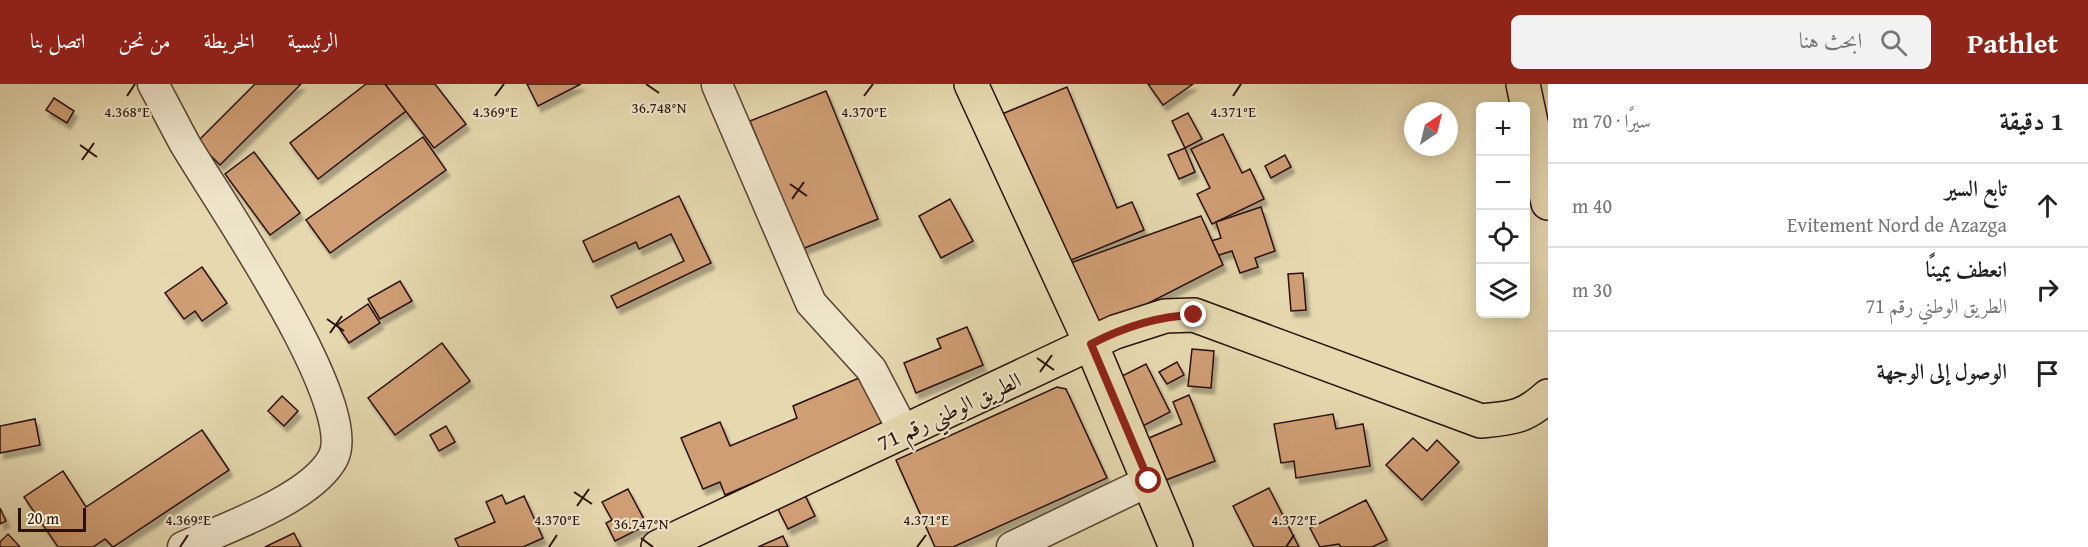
<!DOCTYPE html>
<html lang="ar">
<meta charset="utf-8">
<style>
body{margin:0;font-family:"Gentium Book Plus",Amiri,serif;background:#f2f2f2;color:#222;direction:rtl}
.controls{position:absolute;right:18px;top:18px;display:grid;overflow:hidden;border-radius:9px;box-shadow:0 3px 15px #0003}
.controls button{width:54px;height:54px;display:grid;place-items:center;padding:0;border:0;border-bottom:2px solid #e0e0e0;background:#fff;color:#222;font:30px sans-serif}
.compass{position:absolute;left:1404px;top:18px;width:54px;height:54px;border-radius:50%;background:#fff;box-shadow:0 3px 15px #0003;rotate:35deg}
.scale{position:absolute;left:18px;bottom:15px;width:68px;box-sizing:border-box;padding-left:6px;border:3px solid #291007;border-top:0;font-size:16px;line-height:21px;white-space:nowrap;color:#291007;-webkit-text-stroke:4px #efe6cc;paint-order:stroke}
.stop{position:absolute;width:18px;height:18px;margin:-14px;border:4px solid #8f2418;border-radius:50%;background:#fff}
.stop.end{background:#8f2418;border-color:#fff;box-shadow:0 2px 6px #0008}
.list{margin:0;padding:0;list-style:none}
h2{display:flex;justify-content:space-between;align-items:center;height:78px;margin:0;padding:0 24px;font-size:26px}
h2 small{font-size:20px;font-weight:400;color:#767676}
.list li{display:grid;grid-template-columns:39px 1fr auto;gap:18px;align-items:center;box-sizing:border-box;height:84px;padding:0 24px;border-top:2px solid #e0e0e0}
.list b{display:block;font-size:22px;white-space:nowrap}
.list p{margin:0;font-size:20px;white-space:nowrap;color:#767676}
.list em{font-size:20px;font-style:normal;color:#767676}
.icon{flex:none;width:33px;height:33px;fill:none;stroke:currentColor;stroke-width:2;stroke-linecap:round;stroke-linejoin:round}
.map{position:relative;flex:none;width:1548px;height:463px;overflow:hidden;direction:ltr}
header{display:flex;align-items:center;gap:36px;box-sizing:border-box;height:84px;padding:0 30px;background:#8f2418;color:#fff}
header strong{font-size:28px}
nav{display:flex;gap:33px;margin-inline-start:auto;font-size:21px}
.search{width:420px;height:54px;background:#f2f2f2;display:flex;align-items:center;gap:15px;box-sizing:border-box;padding:0 21px;border-radius:9px;color:#767676;font-size:22px}
main{display:flex}
aside{flex:1;background:#fff}
.map>svg:first-child{display:block}
</style>
<header>
<strong>Pathlet</strong>
<div class="search"><svg class="icon" aria-label="search" viewBox="0 0 24 24"><circle cx="10" cy="10" r="6"/><path d="M15 15l6 6"/></svg>ابحث هنا</div>
<nav><a>الرئيسية</a><a>الخريطة</a><a>من نحن</a><a>اتصل بنا</a></nav>
</header>
<main>
<aside>
<h2>1 دقيقة<small>سيرًا · 70 m</small></h2>
<ul class="list">
<li><svg class="icon" aria-label="ahead" viewBox="0 0 24 24"><path d="M12 20V5M6 11l6-6 6 6"/></svg><div><b>تابع السير</b><p>Evitement Nord de Azazga</p></div><em>40 m</em></li>
<li><svg class="icon" aria-label="right" viewBox="0 0 24 24"><path d="M7 20v-9h11M14 6l5 5-5 5"/></svg><div><b>انعطف يمينًا</b><p>الطريق الوطني رقم 71</p></div><em>30 m</em></li>
<li><svg class="icon" aria-label="arrive" viewBox="0 0 24 24"><path d="M6 21V4h12l-3 4 3 4H6"/></svg><div><b>الوصول إلى الوجهة</b></div></li>
</ul>
</aside>
<div class="map">
<svg width="1548" height="463" viewBox="0 0 1548 463">
<defs>
<filter id="shadow"><feDropShadow dx="3.5" dy="6" stdDeviation="1.5" flood-color="#0004"/></filter>
</defs>
<rect width="100%" height="100%" fill="#e6d9b0"/>
<filter id="stains"><feTurbulence type="fractalNoise" baseFrequency=".00333" numOctaves="4"/><feColorMatrix values="0 0 0 0 .2 0 0 0 0 .09 0 0 0 0 .02 0 0 0 .5 -.17"/></filter>
<radialGradient id="worn" r=".72"><stop offset=".6" stop-color="#630" stop-opacity="0"/><stop offset="1" stop-color="#630" stop-opacity=".3"/></radialGradient>
<g fill="#d09e75" stroke="#291007" stroke-width="1.5" filter="url(#shadow)">
<path d="M255,0H301L220,81L197,58Z"/>
<path d="M366,0H385L406,27L318,95L290,59Z"/>
<path d="M385,0H435L466,40L434,64Z"/>
<path d="M527,0H581L538,22Z"/>
<path d="M1148,0H1193L1163,21Z"/>
<path d="M1067,3L1117,124L1132,118L1144,146L1064,179L1002,30Z"/>
<path d="M826,7L878,135L802,165L750,37Z"/>
<path d="M54,14L74,27L67,39L46,26Z"/>
<path d="M1188,29L1202,55L1185,64L1172,37Z"/>
<path d="M1223,50L1242,89L1250,85L1264,115L1212,140L1197,110L1210,104L1191,65Z"/>
<path d="M423,53L446,86L330,169L306,136Z"/>
<path d="M1185,64L1195,88L1179,95L1168,71Z"/>
<path d="M254,68L300,129L270,151L225,90Z"/>
<path d="M1285,71L1291,83L1271,94L1265,82Z"/>
<path d="M679,112L711,179L617,224L611,212L684,177L671,150L639,165L636,158L593,178L583,157Z"/>
<path d="M950,115L973,157L941,174L919,132Z"/>
<path d="M1261,123L1275,167L1255,174L1258,183L1240,189L1232,167L1216,172L1211,157L1221,154L1216,138Z"/>
<path d="M1201,132L1223,181L1098,245L1065,181Z"/>
<path d="M202,183L227,219L202,237L195,227L184,235L165,209Z"/>
<path d="M1303,189L1306,226L1291,227L1288,190Z"/>
<path d="M400,197L412,217L380,235L368,215Z"/>
<path d="M368,220L380,239L349,259L337,241Z"/>
<path d="M967,243L983,281L916,309L904,279L941,264L937,255Z"/>
<path d="M442,259L470,297L395,351L368,314Z"/>
<path d="M1192,265L1214,267L1211,304L1188,302Z"/>
<path d="M1177,278L1184,291L1167,300L1159,288Z"/>
<path d="M1146,280L1170,328L1133,347L1108,299Z"/>
<path d="M866,291L889,341L725,411L720,398L703,405L681,354L720,338L730,362L797,334L793,322Z"/>
<path d="M1057,303L1066,305L1107,394L953,463H935L896,376Z"/>
<path d="M1189,311L1215,377L1166,396L1149,354L1182,340L1173,318Z"/>
<path d="M282,312L298,327L284,342L268,327Z"/>
<path d="M1333,330L1336,345L1363,340L1370,382L1296,394L1294,377L1281,379L1274,340Z"/>
<path d="M35,335L40,361L0,369V342Z"/>
<path d="M446,342L455,358L439,367L430,351Z"/>
<path d="M202,346L229,386L113,463L105,455L93,463H58L24,413L63,387L86,423Z"/>
<path d="M1413,354L1427,367L1437,356L1459,378L1422,416L1386,381Z"/>
<path d="M1269,404L1299,463H1254L1233,422Z"/>
<path d="M628,405L647,441L615,457L606,439L612,436L602,418Z"/>
<path d="M803,407L815,432L788,445L776,421Z"/>
<path d="M502,411L506,420L524,412L543,454L523,463H459L455,455L495,438L486,418Z"/>
<path d="M1366,416L1387,456L1372,463H1341L1339,460L1320,463L1310,444Z"/>
<path d="M0,424L6,437L0,440Z"/>
<path d="M294,449L301,463H265Z"/>
<path d="M8,450L20,463H0V458Z"/>
<path d="M783,452L788,463H758Z"/>
</g>
<g fill="none" stroke-linecap="round" stroke-linejoin="round">
<g stroke="#584231" stroke-width="33">
<g id="minor">
<path d="M153,0C164,20 174,40 185,60C216,113 361,321 333,374C311,415 225,444 183,463"/>
<path d="M717,1L811,219L871,285L904,348"/>
<path d="M1012,463L1149,397"/>
</g>
</g>
<g stroke="#291007" stroke-width="36">
<g id="major">
<path d="M971,0L1091,260L1176,463"/>
<path d="M1523,0L1548,119"/>
<path d="M658,463L1115,248L1165,232L1194,231L1481,337C1512,334 1524,334 1548,312"/>
</g>
</g>
<use href="#minor" stroke="#efe6cc" stroke-width="30"/>
<use href="#major" stroke="#e6d9b0" stroke-width="33"/>
</g>
<g fill="none" stroke-linecap="round" stroke-linejoin="round">
<path stroke="#8f2418" stroke-width="8" d="M1149,397L1091,260C1124,243 1157,232 1194,231"/>
</g>
<path fill="none" stroke="#291007" stroke-width="2" d="M646,0L659,9M127,12L135,0M495,12L504,0M864,12L873,0M1233,12L1241,0M80,61L97,73M82,76L94,59M790,100L807,112M792,115L804,98M327,235L344,247M330,249L342,232M1037,274L1054,286M1040,288L1052,271M574,408L592,420M577,422L589,405M641,454L653,463M180,463L188,451M549,463L557,451M917,463L926,451M1286,463L1294,451"/>
<g text-anchor="middle" stroke-width="4.5" stroke-linejoin="round" paint-order="stroke">
<g font-size="22" fill="#291007" stroke="#efe6cc">
<text transform="translate(949 327) rotate(-25)" y="8">الطريق الوطني رقم 71</text>
</g>
</g>
<g font-size="15" text-anchor="middle" fill="#291007" stroke="#efe6cc" stroke-width="4.5" stroke-linejoin="round" paint-order="stroke">
<text x="659" y="29">36.748°N</text>
<text x="127" y="33">4.368°E</text>
<text x="495" y="33">4.369°E</text>
<text x="864" y="33">4.370°E</text>
<text x="1233" y="33">4.371°E</text>
<text x="188" y="441">4.369°E</text>
<text x="557" y="441">4.370°E</text>
<text x="926" y="441">4.371°E</text>
<text x="1294" y="441">4.372°E</text>
<text x="641" y="445">36.747°N</text>
</g>
<rect width="100%" height="100%" filter="url(#stains)"/>
<rect width="100%" height="100%" fill="url(#worn)"/>
</svg>
<div class="controls">
<button>+</button>
<button>−</button>
<button><svg class="icon" aria-label="locate" viewBox="0 0 24 24"><circle cx="12" cy="12" r="6"/><path d="M12 2v4M12 18v4M2 12h4M18 12h4"/></svg></button>
<button><svg class="icon" aria-label="layers" viewBox="0 0 24 24"><path d="M12 4l9 5-9 5-9-5zM3 14l9 5 9-5"/></svg></button>
</div>
<svg class="compass" viewBox="-18 -18 36 36"><path d="M0-13l5 13h-10z" fill="#e53935"/><path d="M0 13l5-13h-10z" fill="#767676"/></svg>
<div class="scale">20 m</div>
<div class="stop" style="left:1149px;top:397px"></div>
<div class="stop end" style="left:1194px;top:231px"></div>
</div>
</main>
